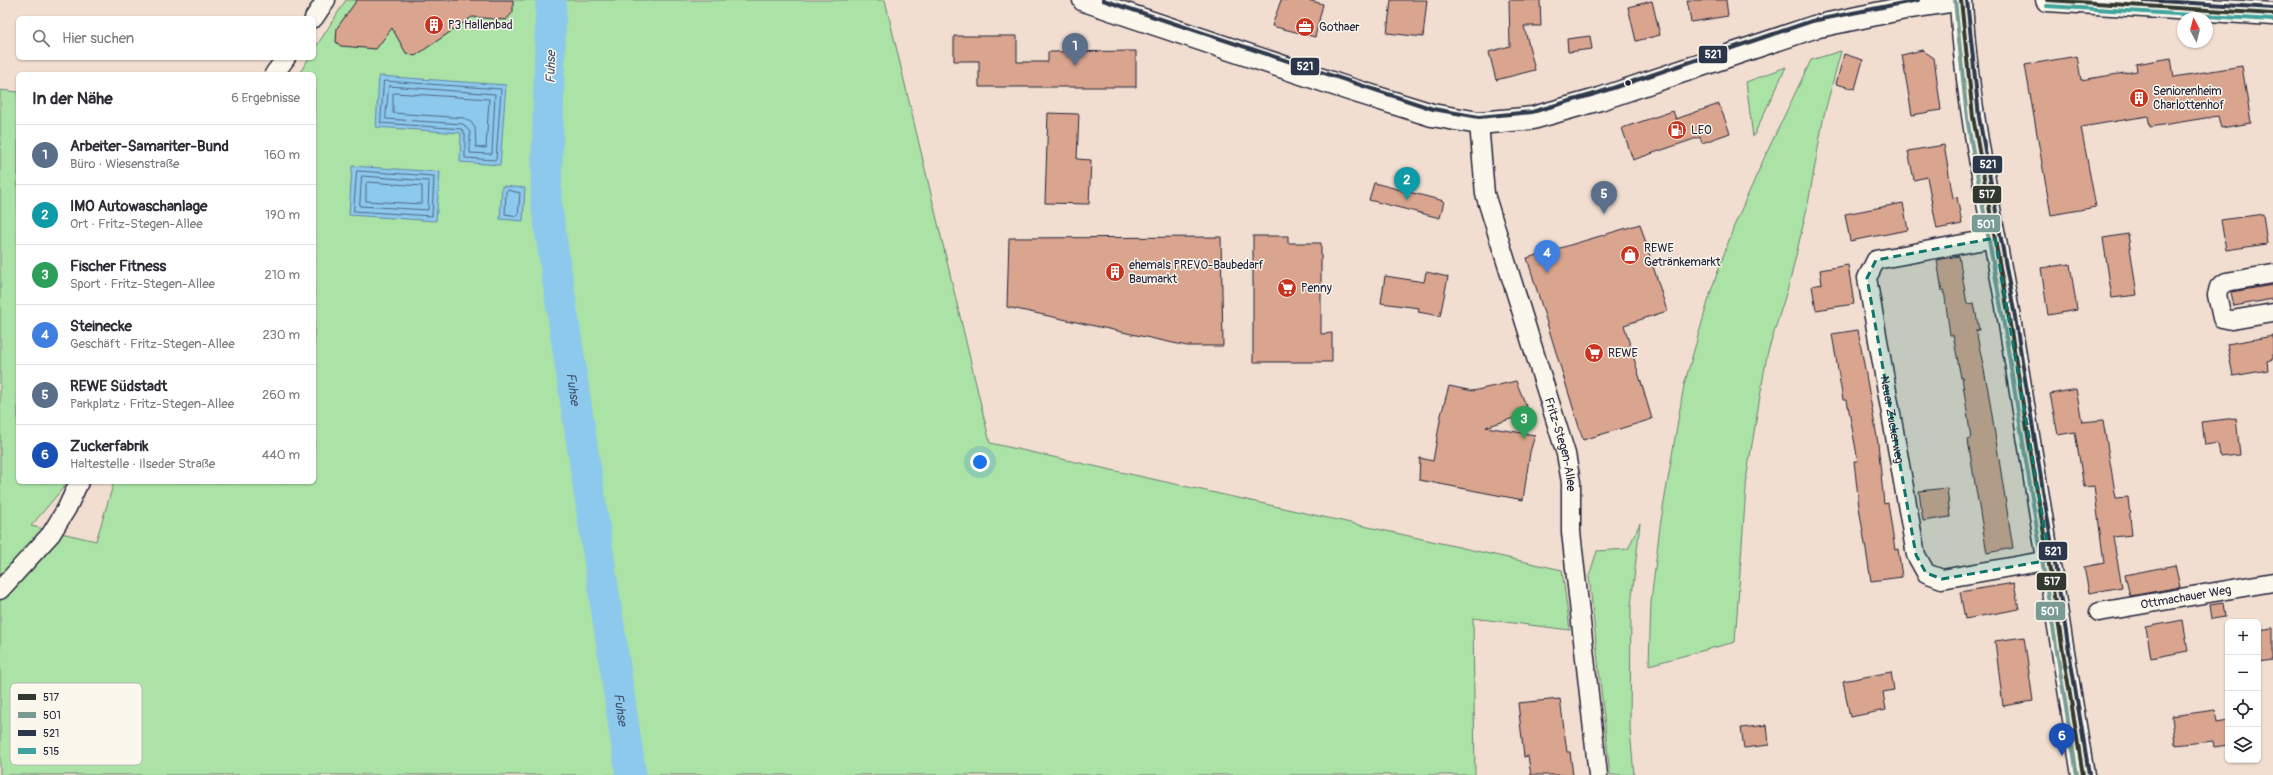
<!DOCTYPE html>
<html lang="de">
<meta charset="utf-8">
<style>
body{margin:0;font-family:Pangolin,sans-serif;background:#f2f2f3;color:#2b2b33}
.controls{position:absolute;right:12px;bottom:12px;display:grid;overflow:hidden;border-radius:6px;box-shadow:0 1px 3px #0004}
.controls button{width:36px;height:36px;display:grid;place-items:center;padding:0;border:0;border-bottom:1px solid #e1e1e2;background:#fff;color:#2b2b33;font:20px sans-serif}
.compass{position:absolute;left:2177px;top:12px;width:36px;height:36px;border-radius:50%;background:#fff;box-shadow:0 1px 3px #0004;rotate:353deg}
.you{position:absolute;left:980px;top:462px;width:14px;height:14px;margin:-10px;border:3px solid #fff;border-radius:50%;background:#1a73e8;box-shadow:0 0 0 6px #1a73e833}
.badge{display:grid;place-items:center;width:26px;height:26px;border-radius:50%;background:#c8321e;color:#fff;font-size:13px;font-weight:700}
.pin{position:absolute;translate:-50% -33px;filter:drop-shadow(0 1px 2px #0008)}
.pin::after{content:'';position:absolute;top:21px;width:14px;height:12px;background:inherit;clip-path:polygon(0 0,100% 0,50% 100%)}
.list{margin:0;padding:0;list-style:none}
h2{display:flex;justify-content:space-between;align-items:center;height:52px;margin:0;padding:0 16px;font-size:17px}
h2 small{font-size:13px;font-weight:400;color:#7c7c81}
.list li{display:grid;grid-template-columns:26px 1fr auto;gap:12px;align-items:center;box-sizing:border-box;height:60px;padding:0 16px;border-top:1px solid #e1e1e2}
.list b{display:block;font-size:15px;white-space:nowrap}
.list p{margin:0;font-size:13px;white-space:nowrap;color:#7c7c81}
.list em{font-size:13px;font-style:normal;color:#7c7c81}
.icon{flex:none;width:22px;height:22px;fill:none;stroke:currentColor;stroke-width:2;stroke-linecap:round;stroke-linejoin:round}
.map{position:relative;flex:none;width:2273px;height:775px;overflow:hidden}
.search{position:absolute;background:#fff;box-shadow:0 1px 3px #0004;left:16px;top:16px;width:300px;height:44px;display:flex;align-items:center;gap:10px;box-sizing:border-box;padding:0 14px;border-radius:6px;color:#7c7c81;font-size:15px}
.panel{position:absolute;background:#fff;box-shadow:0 1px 3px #0004;left:16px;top:72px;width:300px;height:412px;border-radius:6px}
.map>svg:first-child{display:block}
</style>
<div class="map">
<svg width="2273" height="775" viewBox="0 0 2273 775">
<rect width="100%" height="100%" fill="#f1ded0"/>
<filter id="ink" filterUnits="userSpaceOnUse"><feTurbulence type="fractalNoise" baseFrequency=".025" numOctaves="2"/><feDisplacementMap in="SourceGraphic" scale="8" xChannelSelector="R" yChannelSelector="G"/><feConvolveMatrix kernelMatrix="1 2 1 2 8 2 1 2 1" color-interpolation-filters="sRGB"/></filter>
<g filter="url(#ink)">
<g fill="#abe2a5" stroke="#668270">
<path d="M346,0H885L990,443L1562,570L1570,630L1473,618L1475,775H0V90L18,92V482H68L31,526L96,541L114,482H314V74H299L309,58H314V50Z"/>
<path d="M1841,51L1824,115L1808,204L1790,281L1767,355L1747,474L1735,642L1649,665L1651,601L1660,526L1684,385L1711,291L1734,226L1766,154L1811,60Z"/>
<path d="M1786,67L1753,137L1746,82Z"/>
<path d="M1640,523L1631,606L1630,730L1634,775H1610L1589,576L1597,551L1628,549Z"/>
</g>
<g fill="#8dc9ed" stroke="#6286a6">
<path d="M379,76L506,85L500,165L460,162L461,133L376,127Z"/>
<path d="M352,166L440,172L436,221L349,215Z"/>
<path d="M502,186L525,188L523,221L500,219Z"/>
</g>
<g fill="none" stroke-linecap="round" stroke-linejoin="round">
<g stroke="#4d6582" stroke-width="1">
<path d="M384,81L501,89L496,160L465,158V134L462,129L381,123Z"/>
<path d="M389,86L495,94L492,154L470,153V132L463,124L386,119Z"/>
<path d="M395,93L489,99L486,148L476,147L475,128L471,122L464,118L393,113V94Z"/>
<path d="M357,171L434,176L432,216L354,211Z"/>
<path d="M362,176L429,181L428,210L360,206Z"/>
<path d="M368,182L422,186V204L366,201V184Z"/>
<path d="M508,190L520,193L518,216L505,214L506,192Z"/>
</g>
<path stroke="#8dc9ed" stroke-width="31" id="s1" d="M551,0L546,202L631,775"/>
</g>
<g fill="#d9a58e" stroke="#22223b">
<path d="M357,0H513V12L506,20L472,17L415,56L406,53L392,28L376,49L341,46L336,42L337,28Z"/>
<path d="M1281,0H1307L1323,4L1315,37L1272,26Z"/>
<path d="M1391,0H1427L1423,37L1387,33Z"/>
<path d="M1509,0H1540L1541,26H1524L1535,70L1496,80L1489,52L1510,46Z"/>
<path d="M1687,0H1726L1728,16L1691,22Z"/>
<path d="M1652,1L1660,35L1636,41L1628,7Z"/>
<path d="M954,36H1017V62H1048V52L1136,51V87H979V61H954Z"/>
<path d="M1590,36L1592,49L1568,52L1567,39Z"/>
<path d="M1922,50L1934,58L1941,110L1912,115L1902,55Z"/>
<path d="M1844,54L1863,60L1855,89L1836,84Z"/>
<path d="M2077,56L2081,80L2137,71L2136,64L2171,58L2174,77L2242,66L2251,123L2221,128L2218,116L2150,127L2148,116L2081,127L2096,207L2051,215L2025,65Z"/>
<path d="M1719,104L1730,133L1702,143L1700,137L1633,160L1622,128L1673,111L1676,119Z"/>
<path d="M1048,113L1079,114L1077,159L1091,160L1089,204L1045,203Z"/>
<path d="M1944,145L1953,198L1957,197L1962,224L1937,229L1927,177L1914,180L1908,151Z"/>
<path d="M1374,183L1444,201L1440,218L1369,200Z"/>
<path d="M1903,203L1908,230L1850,241L1845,214Z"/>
<path d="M2263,214L2267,244L2226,250L2221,220Z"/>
<path d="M1640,224L1667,311L1624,325L1652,419L1583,440L1527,258Z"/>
<path d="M2128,234L2137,295L2112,298L2103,238Z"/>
<path d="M1253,236H1288V243H1321V334L1332,333V362H1253Z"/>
<path d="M1221,237L1223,346H1187L1007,307L1009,238Z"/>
<path d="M1959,256L1967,304L1974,303L1979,330H1976L1988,390L2013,548L1987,553L1972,466L1968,440L1971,439L1962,377L1961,378L1953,335H1950L1944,290L1942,291L1937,260Z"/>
<path d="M2070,264L2077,310L2048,315L2041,268Z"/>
<path d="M1848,265L1854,304L1816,310L1812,286L1822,284L1820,270Z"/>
<path d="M1426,272L1448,277L1440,316L1418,312L1419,308L1381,303L1385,276L1424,282Z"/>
<path d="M2273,285V299L2234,306L2231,292Z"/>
<path d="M1858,330L1878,443L1884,504L1888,503L1895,550L1898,549L1902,577L1871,581L1859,507L1854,461H1858L1847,400H1843L1832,334Z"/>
<path d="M2273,336V359L2267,361L2268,370L2233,376L2227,344Z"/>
<path d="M1516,381L1529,413L1486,427L1535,435L1530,452L1523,500L1419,480L1420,458L1433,461L1441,415L1449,386L1473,391Z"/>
<path d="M2076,389L2082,422L2103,420L2116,498L2128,497L2132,535L2113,537L2122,587L2089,593L2084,567L2104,563L2094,486L2084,487L2075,432L2058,435L2050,394Z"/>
<path d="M2236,418L2240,455L2220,457L2218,443L2205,445L2202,422Z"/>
<path d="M1947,488L1950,517L1923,521L1919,491Z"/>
<path d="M2175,565L2180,587L2130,596L2125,575Z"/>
<path d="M2014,583L2019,609L1965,619L1960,592Z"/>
<path d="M2223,603L2225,617L2212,619L2210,605Z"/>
<path d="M2183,620L2188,651L2151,658L2146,627Z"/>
<path d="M2273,628V660L2258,662V630Z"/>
<path d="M2024,637L2033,701L2003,706L1995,641Z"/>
<path d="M1891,672L1894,690L1883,692L1886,710L1850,717L1843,681Z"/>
<path d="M1560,699L1567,752H1570L1573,775H1531L1528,756L1524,757L1518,703Z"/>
<path d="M2215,710L2217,723L2228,721V745L2214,747L2213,741L2175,745L2172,716Z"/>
<path d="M1767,725L1769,745L1744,748L1741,728Z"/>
</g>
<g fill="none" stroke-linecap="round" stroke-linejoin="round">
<g stroke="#22223b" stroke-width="21">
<g id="minor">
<path d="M314,18L326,0"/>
<path d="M274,74L286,58"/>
<path id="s2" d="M1479,123L1485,194L1566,454L1571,482V532L1598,775"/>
<path id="s3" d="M1995,238L1876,260L1867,278L1916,555L1926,573L1942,579L2050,560"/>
<path d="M2273,274L2226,282L2219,287L2217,295L2222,318L2232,320L2273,313"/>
<path d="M0,590L51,534L67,508L79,482"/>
<path id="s4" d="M2099,612L2273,582"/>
</g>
</g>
<g stroke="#22223b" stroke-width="25">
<g id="tertiary">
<path d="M1084,0L1349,89L1432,115L1479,123L1533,118L1600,99L1814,27L1905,8L1957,0"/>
<path d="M1961,0C1966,105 1990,208 2008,312C2034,466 2057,621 2083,775"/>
<path d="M2047,0L2273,14"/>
</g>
</g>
<use href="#minor" stroke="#fbf7ec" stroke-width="18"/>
<use href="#tertiary" stroke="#fbf7ec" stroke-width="22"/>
<g stroke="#fbf7ec" stroke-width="7">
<g id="bus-1">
<path d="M1961,0L1973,117L2008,312L2083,775"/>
<path d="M2047,0L2273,14"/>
</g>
</g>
<g stroke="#fbf7ec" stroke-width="7">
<path id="bus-2" d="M1955,0L1967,118L2002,313L2077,775"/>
</g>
<g stroke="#fbf7ec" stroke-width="7">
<g id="bus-3">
<path d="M1103,0L1433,109L1479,117L1532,112L1598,93L1812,21L1918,0"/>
<path d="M1967,0L1979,117L2014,311L2089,774"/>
<path d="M2144,0L2273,8"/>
</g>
</g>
<g stroke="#fbf7ec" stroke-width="7">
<path id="bus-4" d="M2047,6L2273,20"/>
</g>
<use href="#bus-1" stroke="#31382f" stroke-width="4"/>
<use href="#bus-2" stroke="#799b94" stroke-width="4"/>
<use href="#bus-3" stroke="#2d374b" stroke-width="4"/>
<use href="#bus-4" stroke="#41a39d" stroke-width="4"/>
</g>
</g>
<path fill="#0f766e" fill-opacity="0.2" stroke="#0f766e" stroke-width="3" stroke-dasharray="8 5" stroke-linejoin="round" d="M1995,238L2050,560L1942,579L1926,573L1916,555L1867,278L1876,260Z"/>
<defs>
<g id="building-disc" transform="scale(1)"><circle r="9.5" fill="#c8321e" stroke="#fbf7ec"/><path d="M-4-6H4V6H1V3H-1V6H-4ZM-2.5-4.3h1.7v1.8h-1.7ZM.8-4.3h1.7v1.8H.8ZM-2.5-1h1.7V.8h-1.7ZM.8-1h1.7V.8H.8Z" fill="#fff"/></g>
<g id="office-disc" transform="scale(1)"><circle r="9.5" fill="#c8321e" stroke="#fbf7ec"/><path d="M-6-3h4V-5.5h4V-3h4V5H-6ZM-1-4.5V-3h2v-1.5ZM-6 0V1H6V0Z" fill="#fff"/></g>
<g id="fuel-disc" transform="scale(1)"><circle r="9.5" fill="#c8321e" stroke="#fbf7ec"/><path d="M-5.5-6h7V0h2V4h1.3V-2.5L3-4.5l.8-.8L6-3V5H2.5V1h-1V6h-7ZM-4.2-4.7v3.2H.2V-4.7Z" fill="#fff"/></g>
<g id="shop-disc" transform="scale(1)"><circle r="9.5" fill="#c8321e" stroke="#fbf7ec"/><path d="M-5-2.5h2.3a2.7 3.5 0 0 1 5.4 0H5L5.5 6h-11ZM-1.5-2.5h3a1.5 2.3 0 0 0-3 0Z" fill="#fff"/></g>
<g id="supermarket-disc" transform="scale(1)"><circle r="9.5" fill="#c8321e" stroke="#fbf7ec"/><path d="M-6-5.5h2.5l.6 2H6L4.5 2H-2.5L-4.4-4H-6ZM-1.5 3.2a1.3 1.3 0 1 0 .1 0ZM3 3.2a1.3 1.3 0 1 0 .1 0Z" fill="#fff"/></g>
</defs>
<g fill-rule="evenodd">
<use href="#building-disc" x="434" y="25"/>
<use href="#office-disc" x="1305" y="27"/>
<use href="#building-disc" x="2139" y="98"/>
<use href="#fuel-disc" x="1677" y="130"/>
<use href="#shop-disc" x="1630" y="255"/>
<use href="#building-disc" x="1115" y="272"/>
<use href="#supermarket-disc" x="1287" y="288"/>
<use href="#supermarket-disc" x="1594" y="353"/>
</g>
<circle fill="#22223b" stroke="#fbf7ec" stroke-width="1.5" cx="1628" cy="83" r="3.5"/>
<g text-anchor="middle" stroke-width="3" stroke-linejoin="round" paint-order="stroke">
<g font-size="12" fill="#22223b" stroke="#fbf7ec" text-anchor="start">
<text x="448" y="29">P3 Hallenbad</text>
<text x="1319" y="31">Gothaer</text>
<text x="2153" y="95">Seniorenheim<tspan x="2153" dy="14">Charlottenhof</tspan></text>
<text x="1691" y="134">LEO</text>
<text x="1644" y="252">REWE<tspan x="1644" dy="14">Getränkemarkt</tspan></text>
<text x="1129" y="269">ehemals PREVO-Baubedarf<tspan x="1129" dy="14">Baumarkt</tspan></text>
<text x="1301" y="292">Penny</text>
<text x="1608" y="357">REWE</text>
</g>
<g font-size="12" fill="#22223b" stroke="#fbf7ec">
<text dy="4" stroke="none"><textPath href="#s3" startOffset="285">Neuer Zuckerweg</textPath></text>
<text dy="4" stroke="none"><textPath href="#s2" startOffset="333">Fritz-Stegen-Allee</textPath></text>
<text dy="4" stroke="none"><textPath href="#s4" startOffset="88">Ottmachauer Weg</textPath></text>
</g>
<g font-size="13" font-style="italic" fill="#425470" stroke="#fbf7ec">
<text transform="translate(550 67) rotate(-89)" y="5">Fuhse</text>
<text dy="5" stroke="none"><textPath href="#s1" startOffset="391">Fuhse</textPath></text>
<text dy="5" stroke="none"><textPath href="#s1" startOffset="715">Fuhse</textPath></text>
</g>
</g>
<rect x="10" y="683" width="132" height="82" rx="6" fill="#fbf7ec" stroke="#bab7b7" stroke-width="1"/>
<rect x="18" y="694" width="18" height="6" fill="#31382f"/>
<rect x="18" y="712" width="18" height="6" fill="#799b94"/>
<rect x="18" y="730" width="18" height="6" fill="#2d374b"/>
<rect x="18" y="748" width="18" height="6" fill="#41a39d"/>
<g font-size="11" fill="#22223b">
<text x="43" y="701">517</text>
<text x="43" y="719">501</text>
<text x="43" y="737">521</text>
<text x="43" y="755">515</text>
</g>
<g stroke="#fbf7ec" stroke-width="1.5">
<rect x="1698" y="45" width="30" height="19" rx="4" fill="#2d374b"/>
<rect x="1290" y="57" width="30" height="19" rx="4" fill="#2d374b"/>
<rect x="1972" y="155" width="31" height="19" rx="4" fill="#2d374b"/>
<rect x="1972" y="185" width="30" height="19" rx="4" fill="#31382f"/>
<rect x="1971" y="214" width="30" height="19" rx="4" fill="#799b94"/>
<rect x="2038" y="541" width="30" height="20" rx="4" fill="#2d374b"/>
<rect x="2036" y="572" width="31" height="19" rx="4" fill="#31382f"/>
<rect x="2035" y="601" width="31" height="20" rx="4" fill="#799b94"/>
</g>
<g font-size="11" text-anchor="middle" font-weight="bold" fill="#fff">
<text x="1713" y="58">521</text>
<text x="1305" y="70">521</text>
<text x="1988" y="168">521</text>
<text x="1987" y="198">517</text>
<text x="1986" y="228">501</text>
<text x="2053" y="555">521</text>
<text x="2052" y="585">517</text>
<text x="2050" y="615">501</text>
</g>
</svg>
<div class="controls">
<button>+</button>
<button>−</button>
<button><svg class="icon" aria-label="locate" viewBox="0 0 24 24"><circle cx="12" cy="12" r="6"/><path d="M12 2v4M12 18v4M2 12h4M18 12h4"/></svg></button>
<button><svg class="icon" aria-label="layers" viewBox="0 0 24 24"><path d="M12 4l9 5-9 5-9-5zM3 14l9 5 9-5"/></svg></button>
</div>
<svg class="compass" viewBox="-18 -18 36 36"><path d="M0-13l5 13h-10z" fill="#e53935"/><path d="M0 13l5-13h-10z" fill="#7c7c81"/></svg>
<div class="you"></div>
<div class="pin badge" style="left:1075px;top:66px;background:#5c6f8a">1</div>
<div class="pin badge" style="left:1407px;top:200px;background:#0f9aa8">2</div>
<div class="pin badge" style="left:1524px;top:439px;background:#2e9e5b">3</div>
<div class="pin badge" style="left:1547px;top:273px;background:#3f7fe0">4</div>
<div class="pin badge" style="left:1604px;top:214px;background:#5c6f8a">5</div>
<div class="pin badge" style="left:2062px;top:756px;background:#1a4fb4">6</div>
<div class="search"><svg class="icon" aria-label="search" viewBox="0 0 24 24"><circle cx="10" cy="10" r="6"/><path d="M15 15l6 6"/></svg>Hier suchen</div>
<section class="panel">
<h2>In der Nähe<small>6 Ergebnisse</small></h2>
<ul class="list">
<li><span class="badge" style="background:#5c6f8a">1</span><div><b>Arbeiter-Samariter-Bund</b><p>Büro · Wiesenstraße</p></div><em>160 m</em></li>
<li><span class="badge" style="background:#0f9aa8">2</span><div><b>IMO Autowaschanlage</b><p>Ort · Fritz-Stegen-Allee</p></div><em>190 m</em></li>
<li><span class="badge" style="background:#2e9e5b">3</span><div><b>Fischer Fitness</b><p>Sport · Fritz-Stegen-Allee</p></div><em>210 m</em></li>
<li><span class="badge" style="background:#3f7fe0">4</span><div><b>Steinecke</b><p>Geschäft · Fritz-Stegen-Allee</p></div><em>230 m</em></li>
<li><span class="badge" style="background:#5c6f8a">5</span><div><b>REWE Südstadt</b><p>Parkplatz · Fritz-Stegen-Allee</p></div><em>260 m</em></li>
<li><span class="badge" style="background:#1a4fb4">6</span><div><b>Zuckerfabrik</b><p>Haltestelle · Ilseder Straße</p></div><em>440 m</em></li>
</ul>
</section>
</div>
